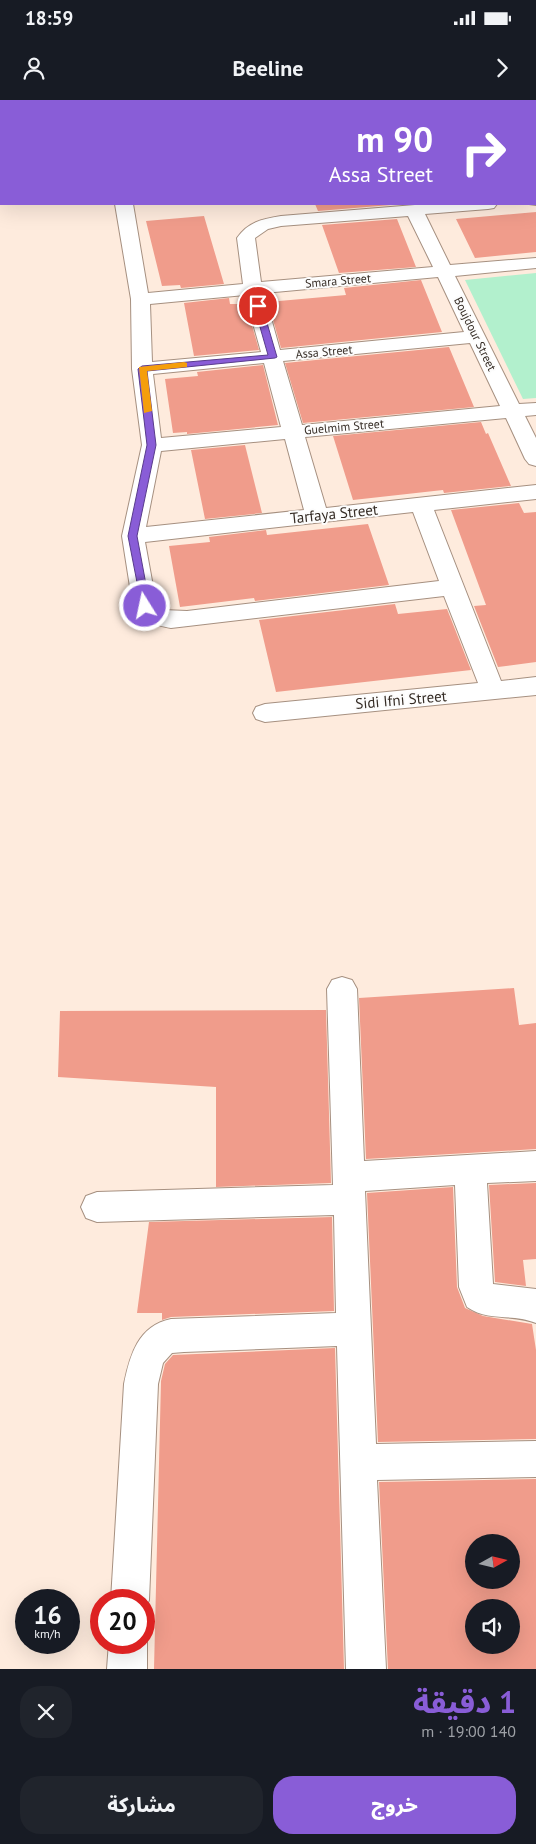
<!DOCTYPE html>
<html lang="ar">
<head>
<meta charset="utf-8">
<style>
  body { margin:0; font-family:"PT Sans","Noto Sans Arabic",sans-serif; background:#20242c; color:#f1f3f6; direction:rtl; height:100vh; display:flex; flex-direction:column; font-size:19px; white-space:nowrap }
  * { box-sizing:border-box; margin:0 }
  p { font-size:16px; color:#9ea1a6 }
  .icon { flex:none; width:28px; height:28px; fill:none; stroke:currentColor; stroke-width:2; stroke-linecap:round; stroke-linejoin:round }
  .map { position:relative; height:1569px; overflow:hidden; direction:ltr }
  .sheet { display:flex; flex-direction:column; background:#171b24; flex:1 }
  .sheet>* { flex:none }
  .guide { position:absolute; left:0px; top:0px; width:536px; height:105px; box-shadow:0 5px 20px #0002; direction:rtl; background:#895dd7; color:#fff; overflow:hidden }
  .needle { width:32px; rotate:82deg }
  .controls { position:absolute; left:465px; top:1434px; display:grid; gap:10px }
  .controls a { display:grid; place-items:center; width:55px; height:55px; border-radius:50%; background:#171b24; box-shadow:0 5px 20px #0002; font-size:25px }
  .speed { position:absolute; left:15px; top:1489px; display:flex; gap:10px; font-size:25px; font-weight:700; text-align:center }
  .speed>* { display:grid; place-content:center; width:65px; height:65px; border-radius:50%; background:#171b24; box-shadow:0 5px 20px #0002; line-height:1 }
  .speed small { font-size:12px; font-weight:400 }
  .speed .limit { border:8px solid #d22; background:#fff; color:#111 }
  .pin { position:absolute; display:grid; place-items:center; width:42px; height:42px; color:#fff; margin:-21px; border:2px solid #fff; border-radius:50%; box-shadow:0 1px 5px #0007 }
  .me { position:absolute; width:55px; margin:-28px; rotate:350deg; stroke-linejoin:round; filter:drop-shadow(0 0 4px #0008) }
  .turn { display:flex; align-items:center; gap:18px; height:105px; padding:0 20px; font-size:22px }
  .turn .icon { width:65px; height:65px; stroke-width:2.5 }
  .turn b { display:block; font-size:35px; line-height:42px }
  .round { display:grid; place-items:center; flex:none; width:52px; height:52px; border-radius:20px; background:#20242c }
  .headline { display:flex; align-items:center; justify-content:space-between; height:85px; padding:0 20px }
  h1 { font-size:30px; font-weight:800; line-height:38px; color:#895dd7 }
  .button { display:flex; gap:10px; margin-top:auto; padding:10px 20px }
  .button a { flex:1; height:58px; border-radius:20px; background:#895dd7; color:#fff; font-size:20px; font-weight:800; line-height:58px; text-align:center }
  .button a+a { background:#20242c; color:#f1f3f6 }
  .status { display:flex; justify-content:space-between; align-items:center; height:35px; padding:0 25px; background:#171b24; direction:ltr }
  .status svg { height:14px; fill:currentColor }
  header { display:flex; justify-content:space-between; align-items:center; height:65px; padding:0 20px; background:#171b24; font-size:22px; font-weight:800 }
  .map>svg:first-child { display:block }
  .green { fill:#b2f0cd }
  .building { fill:#f09c8b; fill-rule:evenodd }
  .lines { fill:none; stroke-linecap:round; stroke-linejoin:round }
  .minor-casing { stroke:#a69080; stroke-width:2 }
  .minor { fill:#fff; fill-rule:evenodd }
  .route { fill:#895dd7; stroke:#593c8c }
  .slow { fill:#f59e0b }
  .labels { text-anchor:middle; stroke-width:4; stroke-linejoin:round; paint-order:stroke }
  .far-street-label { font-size:12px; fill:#352c25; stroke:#fcfcfc }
  .street-label { font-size:15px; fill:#352c25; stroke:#fcfcfc }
</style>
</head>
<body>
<div class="status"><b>18:59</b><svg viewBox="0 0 49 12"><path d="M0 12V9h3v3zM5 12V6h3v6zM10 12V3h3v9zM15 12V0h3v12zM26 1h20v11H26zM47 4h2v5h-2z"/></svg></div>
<header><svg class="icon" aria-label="forward" viewBox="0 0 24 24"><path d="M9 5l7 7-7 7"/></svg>Beeline<svg class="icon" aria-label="person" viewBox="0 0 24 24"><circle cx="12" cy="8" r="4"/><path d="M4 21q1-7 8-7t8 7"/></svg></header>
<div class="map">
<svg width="536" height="1569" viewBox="0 0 536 1569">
  <rect width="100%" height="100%" fill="#feebdd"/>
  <path class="green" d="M536 173V298L523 299 465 180Z"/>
  <path class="building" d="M315 104H391V105L318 111Z
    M536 112V152L475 158 456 119Z
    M204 116 224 184 181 188 180 185 162 186 146 121Z
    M397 119 416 167 339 173 322 125Z
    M421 180 442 232 281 248 268 202 346 195 344 188Z
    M229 198 230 204H246L259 250 194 256 184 203Z
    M449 247 474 307 303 323 285 263Z
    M263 265 278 325 187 334V332L173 333 165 279 198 276 197 272Z
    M481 322 486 334 488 333 511 386 444 393 443 390 353 400 333 336Z
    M245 345 262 413 205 419 191 350Z
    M519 403 524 413 536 412V562L498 567 474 506 486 505 451 410Z
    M368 424 389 485 255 501 254 498 180 507 169 446 210 442 209 437 266 430 267 435Z
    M395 504 398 514 447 509 471 570 276 592 259 520Z
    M514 888 519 925 536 923V1049L366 1059 359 898Z
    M326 910 331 1083 216 1087V987L58 977 60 911Z
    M536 1083V1159L523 1160 526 1186 495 1182 489 1085Z
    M453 1087 457 1187 465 1208 483 1216 532 1224 536 1250V1339L378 1342 367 1093Z
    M332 1117 334 1211 171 1217 162 1220V1213H137L149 1122Z
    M335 1248 344 1569H154L161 1281 165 1264 173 1255Z
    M536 1379V1569H388L379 1382ZM474 1442H511V1480H474ZM474 1508H511V1545H474Z"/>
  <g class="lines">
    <defs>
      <path id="minor" d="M248 0H264V1H248Z
        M535 40H536V50H535Z
        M535 95 536 105 529 104H535Z
        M115 104H133L148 193 243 184 237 138C248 122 262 119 281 116L427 104H497L494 108 488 109 425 114 450 165 536 158V168L455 176 519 304 536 303V315L525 316 536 338V366L529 364 525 359 506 318 305 337 326 408 536 385V399L434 410 501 581 536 577V595L265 622 256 619 253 613 256 607 265 604 478 583 444 496 171 528C154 525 143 522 133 506L122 436 142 345 132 269 131 199ZM408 116 433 167 261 182 255 138 268 129 281 126ZM438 177 464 232 280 250 264 193ZM245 195 261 252 152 262 150 204ZM470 243 500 306 302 325 283 261ZM264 263 281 327 161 338 153 274ZM285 339 304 410 146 427 161 351ZM413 412 439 481 187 511 163 510 156 503 145 442Z
        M342 877 352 880 357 889 364 1061 536 1051V1081L487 1083 493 1184 536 1189V1223C513 1213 488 1222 467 1207L459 1187 455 1085 365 1091 376 1344 536 1341V1377L377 1380 386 1569H346L337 1246 184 1252 172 1253 163 1263 158 1284 149 1500 144 1513V1500H111L124 1284C130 1255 138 1226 171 1219L336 1213 334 1115 97 1122 86 1118 81 1107 86 1096 97 1092 333 1085 327 889 332 880Z
        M144 1533 147 1542V1569H107L109 1542H144Z"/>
    </defs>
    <use href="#minor" class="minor-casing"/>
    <use href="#minor" class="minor"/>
  </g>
  <path class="route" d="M258 203 262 206 277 257 275 258 147 271 156 345 137 436 150 506 149 508H142L128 436 147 345 138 269 142 266 268 255 254 206Z"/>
  <path class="slow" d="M184 262 187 263V267L147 271 152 311 144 313 139 267Z"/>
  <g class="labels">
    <g class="far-street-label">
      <text transform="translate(338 181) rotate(-5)" y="4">Smara Street</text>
      <text transform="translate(475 234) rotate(64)" y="4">Boujdour Street</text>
      <text transform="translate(324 252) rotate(-5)" y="4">Assa Street</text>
      <text transform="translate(344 327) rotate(-5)" y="4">Guelmim Street</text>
    </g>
    <g class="street-label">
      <text transform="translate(334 414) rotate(-6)" y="5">Tarfaya Street</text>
      <text transform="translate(401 600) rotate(-5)" y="5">Sidi Ifni Street</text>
    </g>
  </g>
</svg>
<div class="controls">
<a><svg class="needle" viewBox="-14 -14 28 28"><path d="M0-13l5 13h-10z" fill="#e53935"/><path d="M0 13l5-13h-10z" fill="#9ea1a6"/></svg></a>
<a><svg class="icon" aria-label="sound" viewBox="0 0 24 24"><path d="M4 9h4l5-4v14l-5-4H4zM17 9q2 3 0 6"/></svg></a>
</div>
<div class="speed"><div>16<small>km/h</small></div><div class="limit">20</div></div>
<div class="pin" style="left:258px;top:206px;background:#d93025"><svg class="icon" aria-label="arrive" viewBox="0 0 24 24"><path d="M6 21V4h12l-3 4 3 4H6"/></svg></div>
<svg class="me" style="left:145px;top:506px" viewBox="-20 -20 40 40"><circle r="17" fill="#895dd7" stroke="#fff" stroke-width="3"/><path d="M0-11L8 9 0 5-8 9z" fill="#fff"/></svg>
<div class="guide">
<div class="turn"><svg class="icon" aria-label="right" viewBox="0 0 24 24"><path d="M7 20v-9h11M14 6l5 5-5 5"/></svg><div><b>90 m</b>Assa Street</div></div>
</div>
</div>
<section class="sheet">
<div class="headline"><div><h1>1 دقيقة</h1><p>140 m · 19:00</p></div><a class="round"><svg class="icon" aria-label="close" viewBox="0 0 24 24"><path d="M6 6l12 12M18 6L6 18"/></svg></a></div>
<div class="button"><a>خروج</a><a>مشاركة</a></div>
</section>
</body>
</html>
